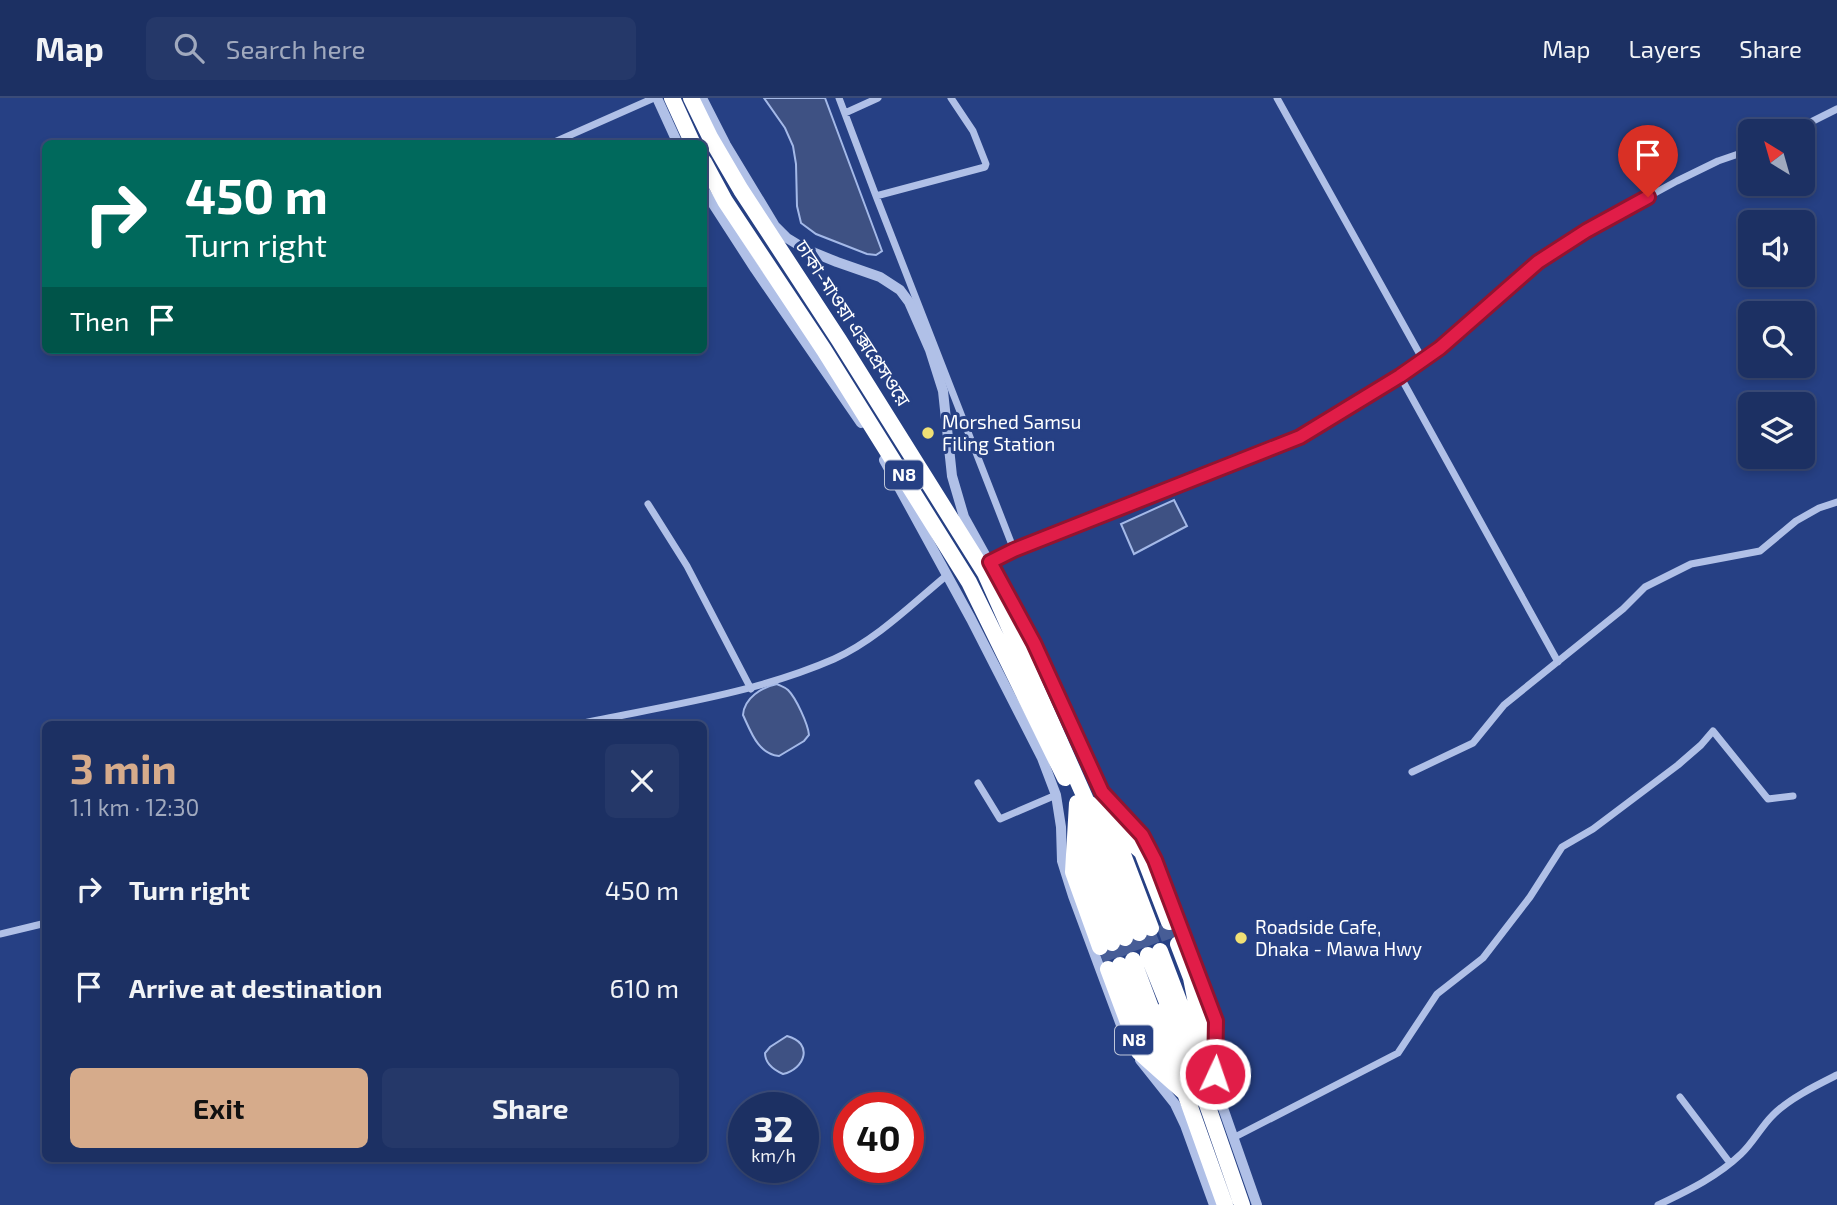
<!DOCTYPE html>
<html lang="en">
<head>
<meta charset="utf-8">
<style>
  body { margin:0; font-family:"Exo 2","Noto Sans Bengali",sans-serif; background:#253869; color:#f1f3f6; height:100vh; display:flex; flex-direction:column; font-size:26px; white-space:nowrap }
  * { box-sizing:border-box; margin:0 }
  p { font-size:23px; color:#a0a9be }
  .icon { flex:none; width:38px; height:38px; fill:none; stroke:currentColor; stroke-width:2; stroke-linecap:round; stroke-linejoin:round }
  .map { position:relative; flex:1; overflow:hidden }
  .drawer { position:absolute; left:42px; top:623px; width:665px; height:441px; display:flex; flex-direction:column; background:#1c3063; border-radius:10px; box-shadow:0 4px 10px #0003,0 0 0 2px #3a4b78 }
  .drawer>* { flex:none }
  .hud { position:absolute; left:42px; top:42px; width:665px; height:214px; border-radius:10px; box-shadow:0 4px 10px #0003,0 0 0 2px #3a4b78; background:#00695c; color:#fff; overflow:hidden }
  .needle { width:46px; rotate:323deg }
  .tools { position:absolute; left:1738px; top:21px; display:grid; gap:14px }
  .tools a { display:grid; place-items:center; width:77px; height:77px; border-radius:10px; background:#1c3063; box-shadow:0 4px 10px #0003,0 0 0 2px #3a4b78; font-size:35px }
  .speed { position:absolute; left:728px; top:994px; display:flex; gap:14px; font-size:35px; font-weight:700; text-align:center }
  .speed>* { display:grid; place-content:center; width:91px; height:91px; border-radius:50%; background:#1c3063; box-shadow:0 4px 10px #0003,0 0 0 2px #3a4b78; line-height:1 }
  .speed small { font-size:18px; font-weight:400 }
  .speed .limit { border:10px solid #d22; background:#fff; color:#111 }
  .pin { position:absolute; display:grid; place-items:center; width:60px; height:60px; color:#fff; margin:-72px -30px; border-radius:50% 50% 50% 0; rotate:-45deg; box-shadow:0 0 7px #0007 }
  .pin .icon { rotate:45deg }
  .me { position:absolute; width:77px; margin:-38px; rotate:3deg; stroke-linejoin:round; filter:drop-shadow(0 0 5px #0008) }
  .turn { display:flex; align-items:center; gap:24px; height:147px; padding:0 28px; font-size:32px }
  .turn .icon { width:91px; height:91px; stroke-width:2.5 }
  .turn b { display:block; font-size:49px; line-height:60px }
  .then { display:flex; align-items:center; height:66px; padding:0 28px; background:#0003; gap:14px; font-size:26px }
  .round { display:grid; place-items:center; flex:none; width:74px; height:74px; border-radius:10px; background:#253869 }
  .summary { display:flex; align-items:center; justify-content:space-between; height:119px; padding:0 28px }
  h1 { font-size:42px; font-weight:700; line-height:52px; color:#d6ab8b }
  .primary-button { display:flex; gap:14px; margin-top:auto; padding:14px 28px }
  .primary-button a { flex:1; height:80px; border-radius:10px; background:#d6ab8b; color:#111; font-size:28px; font-weight:700; line-height:80px; text-align:center }
  .primary-button a+a { background:#253869; color:#f1f3f6 }
  ul { padding:0; list-style:none }
  li { display:flex; align-items:center; gap:21px; height:98px; padding:0 28px }
  li div { flex:1 }
  li b { display:block; font-size:26px }
  li em { font-style:normal }
  header { display:flex; align-items:center; gap:42px; box-sizing:border-box; height:98px; padding:0 35px; background:#1c3063; border-bottom:2px solid #3a4b78 }
  header strong { font-size:33px }
  nav { display:flex; gap:38px; margin-inline-start:auto; font-size:24px }
  .search { width:490px; height:63px; background:#253869; display:flex; align-items:center; gap:18px; box-sizing:border-box; padding:0 24px; border-radius:10px; color:#a0a9be; font-size:26px }
  .map>svg:first-child { display:block }
  .water { fill:#3e5183; stroke:#a4b9e8; stroke-width:2 }
  .lines { fill:none; stroke-linecap:round; stroke-linejoin:round }
  .motorway-tunnel { stroke:#475d96; stroke-width:16; stroke-dasharray:16 8; stroke-linecap:butt }
  .minor { stroke:#b0c0e7; stroke-width:7 }
  .tertiary { stroke:#b0c0e7; stroke-width:10 }
  .motorway { stroke:#fff; stroke-width:16 }
  .route-casing { stroke:#92132f; stroke-width:18 }
  .route { stroke:#e11d48; stroke-width:12 }
  .poi-dot { fill:#f0e075; stroke:#264084; stroke-width:2.5 }
  .labels { text-anchor:middle; stroke-width:6; stroke-linejoin:round; paint-order:stroke }
  .shield { fill:#264084; stroke:#bec6da; stroke-width:2 }
  .shield-label { font-size:18px; font-weight:bold; fill:#fff }
  .street-label { font-size:19px; fill:#fff; stroke:#264084 }
  .poi-label { font-size:19px; fill:#fff; stroke:#264084; text-anchor:start }
</style>
</head>
<body>
<header>
<strong>Map</strong>
<div class="search"><svg class="icon" aria-label="search" viewBox="0 0 24 24"><circle cx="10" cy="10" r="6"/><path d="M15 15l6 6"/></svg>Search here</div>
<nav><a>Map</a><a>Layers</a><a>Share</a></nav>
</header>
<div class="map">
<svg width="1837" height="1107" viewBox="0 0 1837 1107">
  <rect width="100%" height="100%" fill="#264084"/>
  <path class="water" d="M764 0H825L882 153 876 157 867 156 816 136 801 125 797 108 796 66 793 48 785 30Z
    M1174 402 1187 428 1134 456 1121 426Z
    M777 586C781 588 785 589 788 592 796 600 808 626 809 637L804 643 779 658C758 656 751 634 743 617 744 600 762 589 777 586Z
    M787 938C814 945 805 971 783 976 774 972 765 965 765 955L770 949Z"/>
  <g class="lines">
    <path class="motorway-tunnel" d="M1164 826 1172 848
      M1146 832 1155 854
      M1132 837 1140 860
      M1118 843 1126 865
      M1105 847 1114 869"/>
    <path class="minor" d="M839 0 876 98 1014 452 990 464
      M1277 0 1423 262
      M845 15 878 0
      M1793 33 1837 11
      M550 46 654 0
      M876 98 985 69 986 66 973 33 951 0
      M1400 278 1558 564
      M648 406 687 468 751 591
      M1014 452 1300 339 1400 278 1440 250 1538 164 1585 133 1677 83 1718 63 1750 52
      M579 626C664 608 754 596 834 561 876 542 911 507 946 478
      M1412 674 1473 645 1504 607 1623 511 1645 489 1691 466 1760 453 1796 423 1819 410 1837 404
      M978 685 1000 721 1056 697
      M0 836 46 825
      M1680 999 1730 1065
      M1233 1040 1398 955 1437 896 1483 860 1530 799 1562 749 1593 731 1678 667 1701 647 1713 633 1768 701 1793 698
      M1658 1107C1687 1093 1717 1079 1741 1056 1753 1045 1761 1029 1772 1018 1788 1001 1817 987 1837 977"/>
    <path class="tertiary" d="M657 0 678 46
      M702 0 726 47 775 128 787 140 805 151 837 164 880 179 900 192 909 204 930 252 943 293 952 378 964 419 1034 545 1102 694 1142 737 1155 762 1216 923C1219 945 1214 967 1216 990L1257 1107
      M704 92 755 171 861 325
      M884 362 971 521 1042 660 1056 697 1061 729 1062 763 1073 798 1128 946
      M1140 962 1175 1006 1185 1027 1214 1107"/>
    <path class="motorway" d="M672 0 693 46
      M691 0 710 39 741 92 839 242 985 475 1086 702 1139 835
      M704 64 725 103 824 252 969 484 1065 680
      M1077 705 1073 774 1100 849
      M1090 706 1142 754 1169 824
      M1079 721 1125 840
      M1113 730 1151 830
      M1077 752 1112 845
      M1178 846 1191 880 1201 930V980
      M1160 853 1196 948
      M1148 857 1201 989 1242 1107
      M1133 862 1157 926
      M1120 867 1143 928
      M1108 871 1139 954 1185 995
      M1161 914 1185 995 1225 1107
      M1145 917 1167 978"/>
  </g>
  <g class="lines">
    <defs>
      <path id="route" d="M1215 976 1216 923 1155 762 1142 737 1102 694 1034 545 990 464 1014 452 1300 339 1400 278 1440 250 1538 164 1586 133 1648 99"/>
    </defs>
    <use href="#route" class="route-casing"/>
    <use href="#route" class="route"/>
  </g>
  <g class="poi-dot">
    <circle cx="928" cy="335" r="7"/>
    <circle cx="1241" cy="840" r="7"/>
  </g>
  <g class="labels">
    <g class="shield">
      <rect x="885" y="362.5" width="38" height="29" rx="5"/>
      <rect x="1115" y="927.5" width="38" height="29" rx="5"/>
    </g>
    <g class="shield-label">
      <text x="904" y="383">N8</text>
      <text x="1134" y="948">N8</text>
    </g>
    <g class="street-label">
      <text transform="translate(853 225) rotate(57)" y="7">ঢাকা-মাওয়া এক্সপ্রেসওয়ে</text>
    </g>
    <g class="poi-label">
      <text x="942" y="331">Morshed Samsu<tspan x="942" dy="22">Filing Station</tspan></text>
      <text x="1255" y="836">Roadside Cafe,<tspan x="1255" dy="22">Dhaka - Mawa Hwy</tspan></text>
    </g>
  </g>
</svg>
<div class="tools">
<a><svg class="needle" viewBox="-14 -14 28 28"><path d="M0-13l5 13h-10z" fill="#e53935"/><path d="M0 13l5-13h-10z" fill="#a0a9be"/></svg></a>
<a><svg class="icon" aria-label="sound" viewBox="0 0 24 24"><path d="M4 9h4l5-4v14l-5-4H4zM17 9q2 3 0 6"/></svg></a>
<a><svg class="icon" aria-label="search" viewBox="0 0 24 24"><circle cx="10" cy="10" r="6"/><path d="M15 15l6 6"/></svg></a>
<a><svg class="icon" aria-label="layers" viewBox="0 0 24 24"><path d="M12 4l9 5-9 5-9-5zM3 14l9 5 9-5"/></svg></a>
</div>
<div class="speed"><div>32<small>km/h</small></div><div class="limit">40</div></div>
<div class="pin" style="left:1648px;top:99px;background:#d93025"><svg class="icon" aria-label="arrive" viewBox="0 0 24 24"><path d="M6 21V4h12l-3 4 3 4H6"/></svg></div>
<svg class="me" style="left:1215px;top:976px" viewBox="-20 -20 40 40"><circle r="17" fill="#e11d48" stroke="#fff" stroke-width="3"/><path d="M0-11L8 9 0 5-8 9z" fill="#fff"/></svg>
<div class="hud">
<div class="turn"><svg class="icon" aria-label="right" viewBox="0 0 24 24"><path d="M7 20v-9h11M14 6l5 5-5 5"/></svg><div><b>450 m</b>Turn right</div></div>
<div class="then">Then<svg class="icon" aria-label="arrive" viewBox="0 0 24 24"><path d="M6 21V4h12l-3 4 3 4H6"/></svg></div>
</div>
<section class="drawer">
<div class="summary"><div><h1>3 min</h1><p>1.1 km · 12:30</p></div><a class="round"><svg class="icon" aria-label="close" viewBox="0 0 24 24"><path d="M6 6l12 12M18 6L6 18"/></svg></a></div>
<ul>
<li><svg class="icon" aria-label="right" viewBox="0 0 24 24"><path d="M7 20v-9h11M14 6l5 5-5 5"/></svg><div><b>Turn right</b></div><em>450 m</em></li>
<li><svg class="icon" aria-label="arrive" viewBox="0 0 24 24"><path d="M6 21V4h12l-3 4 3 4H6"/></svg><div><b>Arrive at destination</b></div><em>610 m</em></li>
</ul>
<div class="primary-button"><a>Exit</a><a>Share</a></div>
</section>
</div>
</body>
</html>
